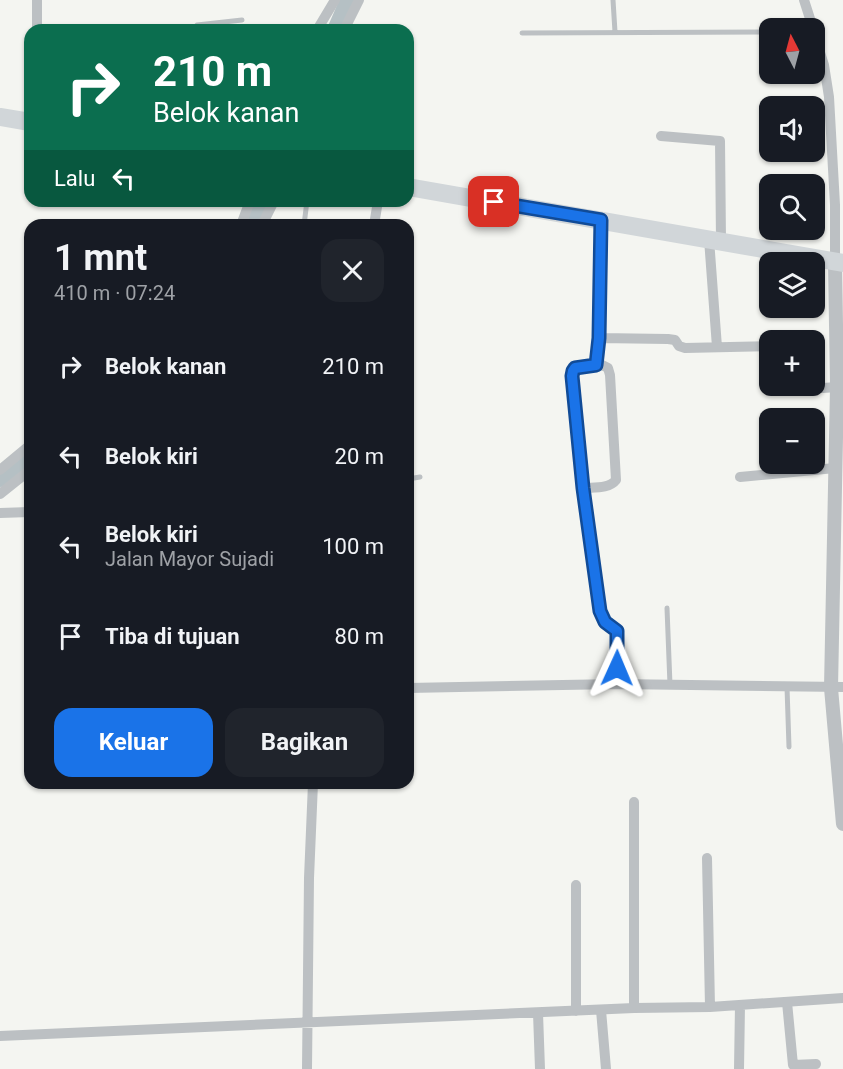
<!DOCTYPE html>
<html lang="id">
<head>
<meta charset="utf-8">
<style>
  body { margin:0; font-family:Roboto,sans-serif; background:#20242c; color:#f1f3f6; height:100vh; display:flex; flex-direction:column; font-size:22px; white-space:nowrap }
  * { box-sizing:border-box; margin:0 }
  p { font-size:20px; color:#9ea1a6 }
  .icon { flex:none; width:33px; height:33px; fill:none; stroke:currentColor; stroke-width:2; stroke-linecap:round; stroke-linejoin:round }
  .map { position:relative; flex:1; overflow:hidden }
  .drawer { position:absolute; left:24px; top:219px; width:390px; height:570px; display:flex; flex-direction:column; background:#171b24; border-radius:18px; box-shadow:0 2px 4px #0004 }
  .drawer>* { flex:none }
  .guide { position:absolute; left:24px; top:24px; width:390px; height:183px; border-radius:18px; box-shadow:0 2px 4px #0004; background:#0b6e4f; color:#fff; overflow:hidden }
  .needle { width:39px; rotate:354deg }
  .tools { position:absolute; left:759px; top:18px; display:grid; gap:12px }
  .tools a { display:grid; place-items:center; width:66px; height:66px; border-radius:12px; background:#171b24; box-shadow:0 2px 4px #0004; font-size:30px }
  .pin { position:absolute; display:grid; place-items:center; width:51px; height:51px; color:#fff; margin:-26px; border-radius:12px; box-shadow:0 3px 9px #0006 }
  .me { position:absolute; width:66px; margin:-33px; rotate:1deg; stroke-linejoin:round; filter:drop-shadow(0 0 4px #0008) }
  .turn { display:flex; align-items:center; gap:21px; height:126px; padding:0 30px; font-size:27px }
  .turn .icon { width:78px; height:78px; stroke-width:2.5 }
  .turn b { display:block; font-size:42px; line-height:51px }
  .then { display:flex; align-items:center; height:57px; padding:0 30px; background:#0003; gap:12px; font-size:22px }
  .round { display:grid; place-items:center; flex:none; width:63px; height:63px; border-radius:18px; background:#20242c }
  .headline { display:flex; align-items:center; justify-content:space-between; height:102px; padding:0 30px }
  h1 { font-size:36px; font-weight:700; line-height:45px }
  .action { display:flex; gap:12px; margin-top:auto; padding:12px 30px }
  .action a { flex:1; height:69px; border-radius:18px; background:#1a73e8; color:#fff; font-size:24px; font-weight:700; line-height:69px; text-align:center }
  .action a+a { background:#20242c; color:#f1f3f6 }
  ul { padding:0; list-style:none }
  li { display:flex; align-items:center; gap:18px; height:90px; padding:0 30px }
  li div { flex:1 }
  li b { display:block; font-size:22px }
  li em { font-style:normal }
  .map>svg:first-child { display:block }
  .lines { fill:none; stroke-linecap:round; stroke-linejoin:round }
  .river { stroke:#b5c0c4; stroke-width:16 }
  .service { stroke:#bcc0c3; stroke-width:5 }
  .minor { stroke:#bcc0c3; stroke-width:10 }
  .tertiary { stroke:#bcc0c3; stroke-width:14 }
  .trunk { stroke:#d1d6d9; stroke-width:18 }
  .route-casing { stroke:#114b97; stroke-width:15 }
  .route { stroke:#1a73e8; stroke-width:10 }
</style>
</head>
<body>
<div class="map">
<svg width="843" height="1069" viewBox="0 0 843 1069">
  <rect width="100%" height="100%" fill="#f4f5f1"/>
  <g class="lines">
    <path class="river" d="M335 30 348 0
      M252 225 262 201
      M0 479 30 454"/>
    <path class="service" d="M613 0 615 32
      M193 30 197 25 242 20
      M522 33 770 32
      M304 225 307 201
      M408 479 420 477
      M667 608 670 685
      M787 687 789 747"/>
    <path class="minor" d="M804 0 813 28
      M37 30V0
      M317 30 335 0
      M344 30 359 0
      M814 34 824 65 829 97 835 205V262
      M661 136 720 141 721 241
      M241 225 250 201
      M262 225 274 201
      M374 225 378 201
      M709 239 717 347
      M599 338 601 220
      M596 365 599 338 668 339 675 340 679 346 685 348 770 346
      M814 386 823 388 837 387
      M0 470 30 445
      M740 477 835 468
      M583 488C594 487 609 489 616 480L610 375 608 368 602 365 575 368 572 376 583 488 600 611 605 622 617 631 618 636 617 684
      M0 494 30 470
      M0 513 30 512
      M408 688 617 684 843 687
      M634 802V1008
      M707 858 710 1007
      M576 885V1011
      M787 1002 793 1065 816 1064
      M601 1010 606 1069
      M538 1013 540 1069
      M0 1036 634 1008 710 1007 843 998
      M307 1069 309 878 313 783
      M739 1069 740 1005"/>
    <path class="tertiary" d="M835 262 837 387 831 688 843 824"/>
    <path class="trunk" d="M0 117 30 122
      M408 187 843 263"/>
  </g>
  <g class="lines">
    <defs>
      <path id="route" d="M494 202 601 220 599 338 596 365 575 368 573 371 572 376 583 488 600 611 605 622 617 631V668"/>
    </defs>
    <use href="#route" class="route-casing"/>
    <use href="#route" class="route"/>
  </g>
</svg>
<div class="tools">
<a><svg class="needle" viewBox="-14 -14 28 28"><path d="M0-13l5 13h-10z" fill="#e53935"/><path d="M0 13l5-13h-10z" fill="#9ea1a6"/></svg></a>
<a><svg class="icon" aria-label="sound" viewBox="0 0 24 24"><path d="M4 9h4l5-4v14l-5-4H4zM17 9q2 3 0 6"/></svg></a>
<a><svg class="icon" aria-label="search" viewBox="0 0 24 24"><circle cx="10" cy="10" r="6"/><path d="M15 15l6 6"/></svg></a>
<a><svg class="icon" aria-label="layers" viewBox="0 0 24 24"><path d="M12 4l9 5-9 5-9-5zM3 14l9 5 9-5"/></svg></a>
<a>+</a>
<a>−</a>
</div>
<div class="pin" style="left:494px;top:202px;background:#d93025"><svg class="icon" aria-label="arrive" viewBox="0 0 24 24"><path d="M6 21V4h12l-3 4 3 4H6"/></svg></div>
<svg class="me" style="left:617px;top:668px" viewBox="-20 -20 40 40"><path d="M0-17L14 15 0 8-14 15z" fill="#1a73e8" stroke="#fff" stroke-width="4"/></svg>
<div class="guide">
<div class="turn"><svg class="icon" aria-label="right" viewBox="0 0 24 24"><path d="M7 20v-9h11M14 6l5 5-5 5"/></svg><div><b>210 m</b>Belok kanan</div></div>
<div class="then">Lalu<svg class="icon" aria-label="left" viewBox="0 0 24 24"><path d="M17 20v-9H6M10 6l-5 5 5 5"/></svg></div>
</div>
<section class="drawer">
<div class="headline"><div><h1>1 mnt</h1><p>410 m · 07:24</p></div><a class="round"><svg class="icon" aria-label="close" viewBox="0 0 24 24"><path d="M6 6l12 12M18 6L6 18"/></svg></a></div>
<ul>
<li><svg class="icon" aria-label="right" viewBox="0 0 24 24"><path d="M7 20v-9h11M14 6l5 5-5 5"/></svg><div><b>Belok kanan</b></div><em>210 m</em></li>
<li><svg class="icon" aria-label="left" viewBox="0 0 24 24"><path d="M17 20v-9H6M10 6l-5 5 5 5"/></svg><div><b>Belok kiri</b></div><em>20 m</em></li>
<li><svg class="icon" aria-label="left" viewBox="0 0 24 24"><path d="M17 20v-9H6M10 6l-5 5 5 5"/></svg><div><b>Belok kiri</b><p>Jalan Mayor Sujadi</p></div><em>100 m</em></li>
<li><svg class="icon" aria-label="arrive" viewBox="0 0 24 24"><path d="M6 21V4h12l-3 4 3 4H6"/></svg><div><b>Tiba di tujuan</b></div><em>80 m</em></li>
</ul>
<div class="action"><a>Keluar</a><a>Bagikan</a></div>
</section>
</div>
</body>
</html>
